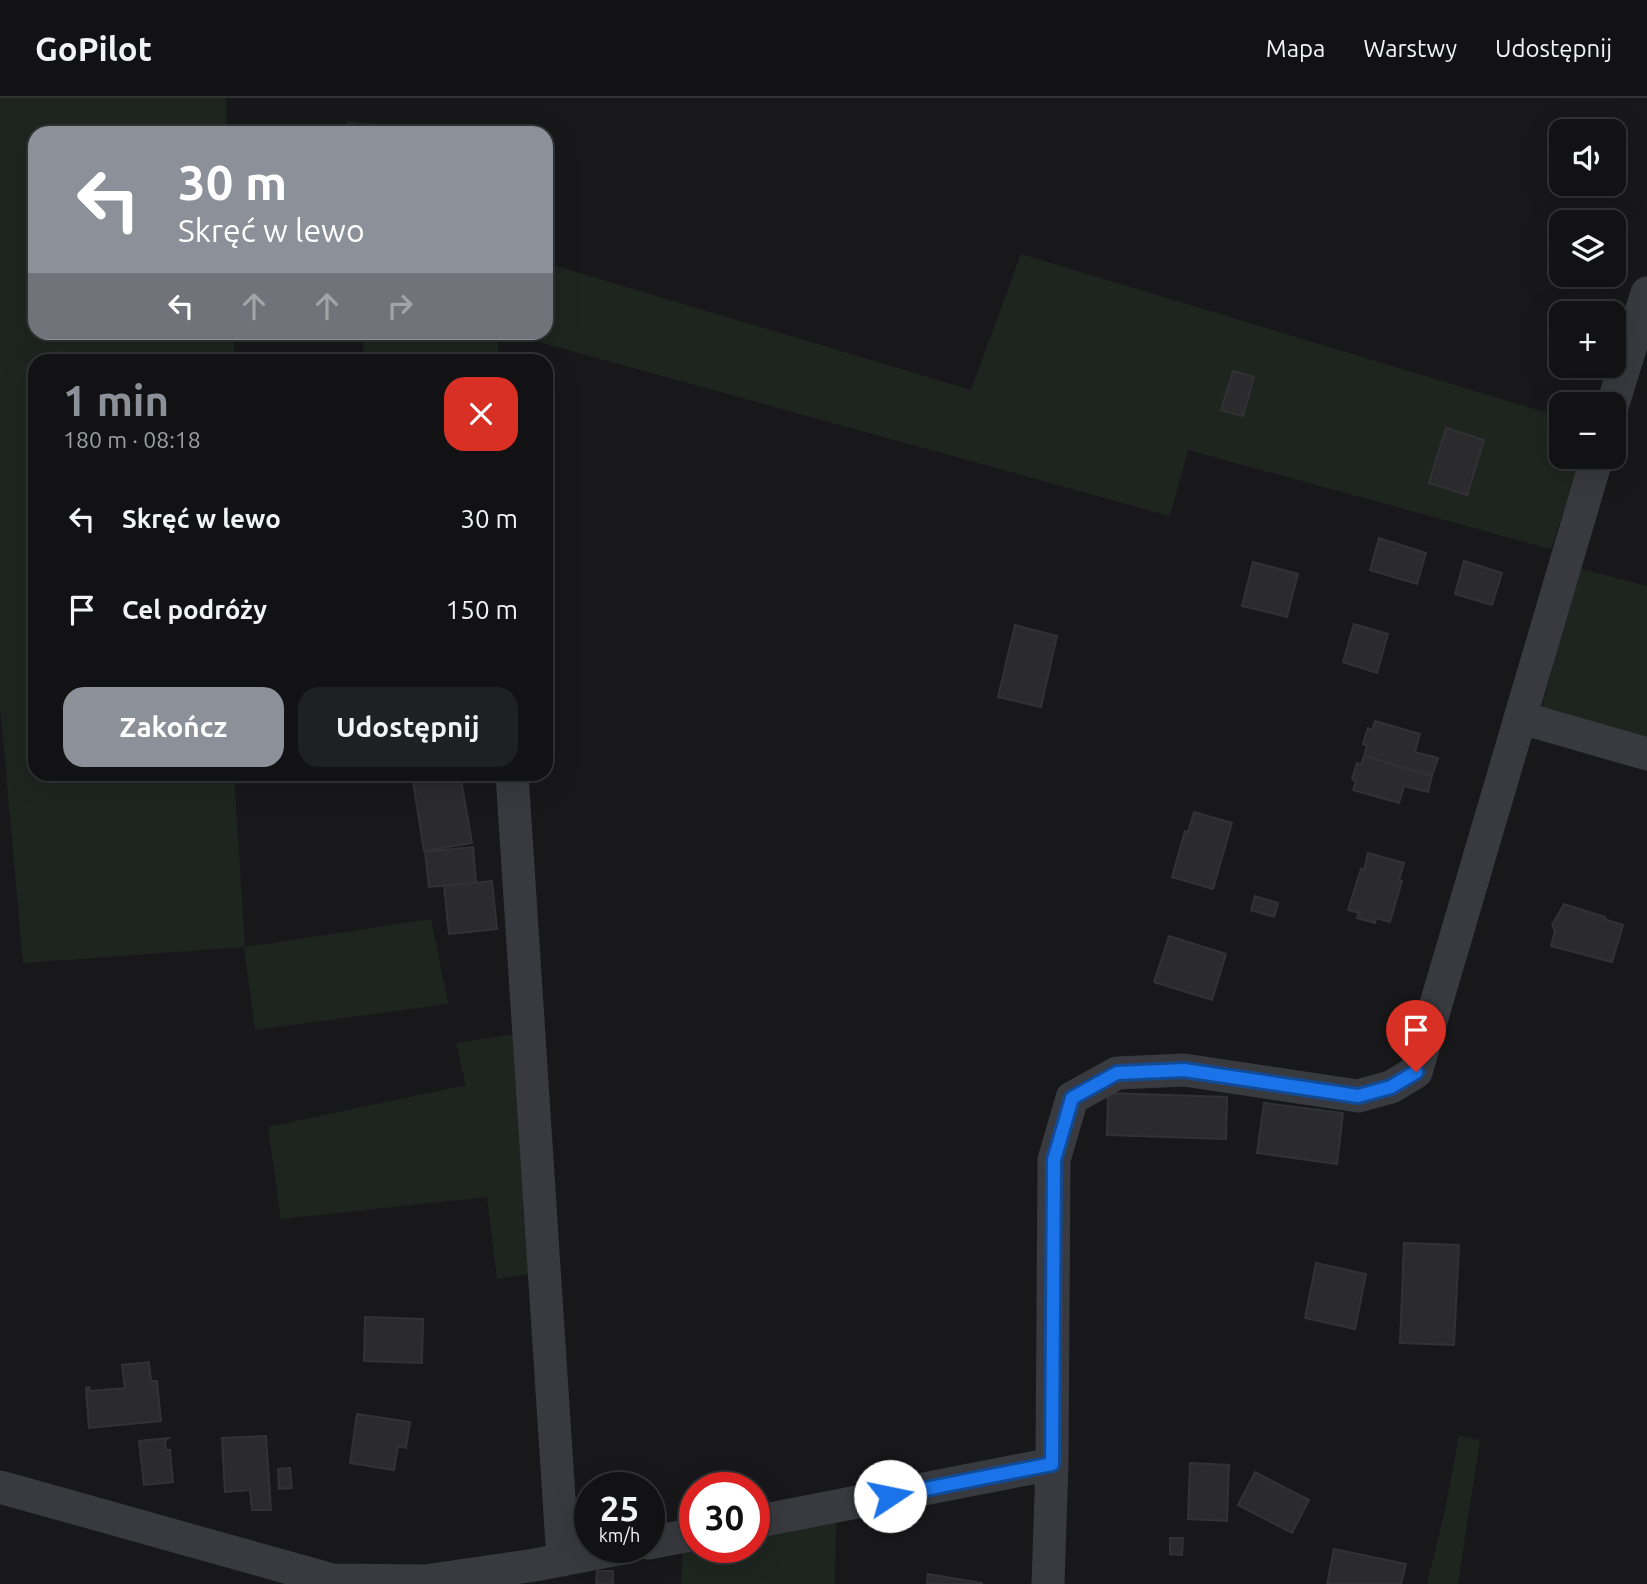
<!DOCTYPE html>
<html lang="pl">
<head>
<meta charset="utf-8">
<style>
  body { margin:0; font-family:Ubuntu,sans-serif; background:#1f2022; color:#f1f3f6; height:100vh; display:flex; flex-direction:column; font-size:26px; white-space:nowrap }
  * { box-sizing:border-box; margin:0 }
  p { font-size:23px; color:#9c9ea0 }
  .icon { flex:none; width:38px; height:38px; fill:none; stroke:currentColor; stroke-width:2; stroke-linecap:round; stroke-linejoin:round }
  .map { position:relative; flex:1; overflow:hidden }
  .panel { position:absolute; left:28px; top:256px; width:525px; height:427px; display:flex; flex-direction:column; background:#121214; border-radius:21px; box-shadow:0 7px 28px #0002,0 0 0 2px #313234 }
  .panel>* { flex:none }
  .top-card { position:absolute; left:28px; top:28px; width:525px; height:214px; border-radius:21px; box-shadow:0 7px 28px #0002,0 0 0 2px #313234; background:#8c9099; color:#fff; overflow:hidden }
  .controls { position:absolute; left:1549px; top:21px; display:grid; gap:14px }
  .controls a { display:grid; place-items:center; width:77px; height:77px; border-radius:14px; background:#121214; box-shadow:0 7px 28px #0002,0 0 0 2px #313234; font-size:35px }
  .speed { position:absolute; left:574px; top:1374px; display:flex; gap:14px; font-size:35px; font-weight:700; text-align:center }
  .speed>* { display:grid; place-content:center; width:91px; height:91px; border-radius:50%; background:#121214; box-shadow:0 7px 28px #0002,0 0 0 2px #313234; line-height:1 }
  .speed small { font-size:18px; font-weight:400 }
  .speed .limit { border:10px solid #d22; background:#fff; color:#111 }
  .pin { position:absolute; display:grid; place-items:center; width:60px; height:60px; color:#fff; margin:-72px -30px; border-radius:50% 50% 50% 0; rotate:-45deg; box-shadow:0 0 7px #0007 }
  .pin .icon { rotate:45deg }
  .me { position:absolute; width:77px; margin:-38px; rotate:79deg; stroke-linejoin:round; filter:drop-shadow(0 0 5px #0008) }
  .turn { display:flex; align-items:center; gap:24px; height:147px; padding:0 35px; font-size:32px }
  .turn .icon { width:91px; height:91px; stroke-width:2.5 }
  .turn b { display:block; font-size:49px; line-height:60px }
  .lanes { display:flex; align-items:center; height:66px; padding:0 35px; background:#0003; justify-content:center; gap:35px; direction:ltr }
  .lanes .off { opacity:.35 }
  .round { display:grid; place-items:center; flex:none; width:74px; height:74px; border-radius:21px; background:#1f2022 }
  .head { display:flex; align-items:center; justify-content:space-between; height:119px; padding:0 35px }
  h1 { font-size:42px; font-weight:700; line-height:52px; color:#8c9099 }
  .button { display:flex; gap:14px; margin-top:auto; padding:14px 35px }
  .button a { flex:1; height:80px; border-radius:21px; background:#8c9099; color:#fff; font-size:28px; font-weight:700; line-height:80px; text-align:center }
  .button a+a { background:#1f2022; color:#f1f3f6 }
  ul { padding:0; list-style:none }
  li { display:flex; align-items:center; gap:21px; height:91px; padding:0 35px }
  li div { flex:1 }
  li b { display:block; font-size:26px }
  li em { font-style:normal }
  header { display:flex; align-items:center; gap:42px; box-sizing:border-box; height:98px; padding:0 35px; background:#121214; border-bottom:2px solid #313234 }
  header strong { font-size:33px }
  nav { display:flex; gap:38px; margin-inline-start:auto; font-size:24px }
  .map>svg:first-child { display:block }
  .green { fill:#1e251f }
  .building { fill:#2b2b2e; stroke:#323236; stroke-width:2 }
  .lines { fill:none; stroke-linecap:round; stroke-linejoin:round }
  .street { stroke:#393a3f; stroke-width:33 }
  .route-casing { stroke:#114b97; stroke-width:18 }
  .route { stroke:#1a73e8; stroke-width:12 }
</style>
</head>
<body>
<header>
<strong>GoPilot</strong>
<nav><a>Mapa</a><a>Warstwy</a><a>Udostępnij</a></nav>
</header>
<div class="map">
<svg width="1647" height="1486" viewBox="0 0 1647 1486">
  <rect width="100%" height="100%" fill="#18181a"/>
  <path class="green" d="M0 0H226L227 35H35V234L234 235V262H35V676H234L245 849 431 821 448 906 255 932 244 849 23 865 0 606Z
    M347 23 456 34V35H348Z
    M1021 156 1561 319V359H1581L1551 451 1188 352 1170 418 506 235 546 234V165L971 292Z
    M362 235H498V262H364Z
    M1578 470 1647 488V643L1541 614Z
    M523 935 535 1176 497 1181 487 1099 281 1121 268 1029 466 987 456 945Z
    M1459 1338 1480 1342 1458 1486H1427L1445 1412Z
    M836 1418 835 1486H681L683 1449H754V1435Z"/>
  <path class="building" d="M1233 273 1254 279 1243 318 1221 312Z
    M1446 330 1484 342 1467 397 1429 385Z
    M1379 440 1426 455 1417 486 1370 472Z
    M1464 463 1502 475 1492 507 1455 496Z
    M1253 464 1298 476 1287 519 1242 508Z
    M1354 526 1388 536 1377 575 1343 564Z
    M1015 527 1057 538 1041 609 998 599Z
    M1375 623 1420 636 1415 654 1438 660 1432 678 1364 658 1367 648 1363 646 1368 630 1372 632Z
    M1364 658 1432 678 1428 694 1404 688 1399 705 1353 692 1356 683 1352 681 1357 665 1361 667Z
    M421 676H460L472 745 424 753 412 677Z
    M1194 714 1232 725 1213 791 1172 779 1185 733 1188 734Z
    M473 749 476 785 429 789 425 754Z
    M1368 755 1404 765 1399 782 1402 783 1390 824 1376 820 1375 825 1357 820 1359 815 1348 812 1361 771 1364 772Z
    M492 783 497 831 449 836 444 788Z
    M1255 798 1278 805 1274 819 1251 812Z
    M1564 806 1605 819 1604 821 1623 827 1612 864 1551 848 1555 833 1552 827Z
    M1169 838 1226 856 1212 902 1154 884Z
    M1108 995 1227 999 1226 1041 1107 1037Z
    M1264 1005 1343 1015 1337 1066 1257 1055Z
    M1404 1145 1459 1147 1454 1247 1400 1245Z
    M1316 1165 1366 1176 1355 1231 1305 1220Z
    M365 1219 423 1221 422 1265 364 1263Z
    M149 1264 151 1283H157L161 1323 89 1330 86 1290 89 1289 90 1293 125 1290 122 1267Z
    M357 1316 410 1324 406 1350 398 1348 394 1372 350 1365Z
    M266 1338 271 1412H252L250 1392 225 1394 222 1340Z
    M169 1340 165 1343 166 1352H170L173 1384 144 1387 139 1343Z
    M1190 1365 1229 1367 1227 1423 1188 1421Z
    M290 1370 292 1390 279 1391 278 1371Z
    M1255 1374 1309 1402 1292 1435 1238 1407Z
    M1170 1440H1183L1182 1457 1170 1456Z
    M1334 1451 1406 1466 1401 1486H1327Z
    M597 1473H613V1486H596Z
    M928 1476 982 1485V1486H927Z"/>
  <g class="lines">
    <path class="street" d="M1613 306 1647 195
      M1522 620 1647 656
      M512 676 563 1462
      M0 1389 332 1482 425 1483 535 1467 628 1449
      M754 1424 1052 1366
      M649 1445 695 1436
      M1048 1486 1052 1366 1054 1062 1072 1000 1117 975 1184 972 1358 998 1391 989 1416 974 1597 359"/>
  </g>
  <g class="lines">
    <defs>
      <path id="route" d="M890 1398 1052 1366 1054 1062 1072 1000 1117 975 1184 972 1358 998 1391 989 1416 974"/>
    </defs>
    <use href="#route" class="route-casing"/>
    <use href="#route" class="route"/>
  </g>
</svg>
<div class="controls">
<a><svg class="icon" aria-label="sound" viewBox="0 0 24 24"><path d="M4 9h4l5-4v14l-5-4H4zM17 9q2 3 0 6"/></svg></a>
<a><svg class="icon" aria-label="layers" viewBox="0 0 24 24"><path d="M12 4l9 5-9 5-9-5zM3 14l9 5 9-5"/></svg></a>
<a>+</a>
<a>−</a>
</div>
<div class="speed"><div>25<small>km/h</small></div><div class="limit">30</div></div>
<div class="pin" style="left:1416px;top:974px;background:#d93025"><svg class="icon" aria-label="arrive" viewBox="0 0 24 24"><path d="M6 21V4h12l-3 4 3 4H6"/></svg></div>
<svg class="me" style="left:890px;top:1398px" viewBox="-20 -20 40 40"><circle r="19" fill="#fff"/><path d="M0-13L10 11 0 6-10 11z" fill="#1a73e8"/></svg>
<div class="top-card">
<div class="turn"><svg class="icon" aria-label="left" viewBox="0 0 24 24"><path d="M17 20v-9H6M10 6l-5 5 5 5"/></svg><div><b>30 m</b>Skręć w lewo</div></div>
<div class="lanes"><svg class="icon" aria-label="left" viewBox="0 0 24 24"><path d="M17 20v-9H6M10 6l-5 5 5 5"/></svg><svg class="icon off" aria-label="ahead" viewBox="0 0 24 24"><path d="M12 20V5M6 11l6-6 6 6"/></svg><svg class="icon off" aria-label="ahead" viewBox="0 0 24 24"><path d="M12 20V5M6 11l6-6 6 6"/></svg><svg class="icon off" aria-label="right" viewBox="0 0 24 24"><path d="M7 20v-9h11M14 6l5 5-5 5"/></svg></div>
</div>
<section class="panel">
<div class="head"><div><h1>1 min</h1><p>180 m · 08:18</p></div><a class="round" style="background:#d93025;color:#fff"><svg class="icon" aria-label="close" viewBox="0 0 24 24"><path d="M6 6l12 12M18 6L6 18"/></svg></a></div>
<ul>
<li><svg class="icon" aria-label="left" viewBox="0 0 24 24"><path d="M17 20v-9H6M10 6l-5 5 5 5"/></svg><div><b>Skręć w lewo</b></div><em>30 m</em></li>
<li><svg class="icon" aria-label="arrive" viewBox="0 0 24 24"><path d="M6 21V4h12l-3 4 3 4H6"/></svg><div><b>Cel podróży</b></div><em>150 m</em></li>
</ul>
<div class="button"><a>Zakończ</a><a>Udostępnij</a></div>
</section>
</div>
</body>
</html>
